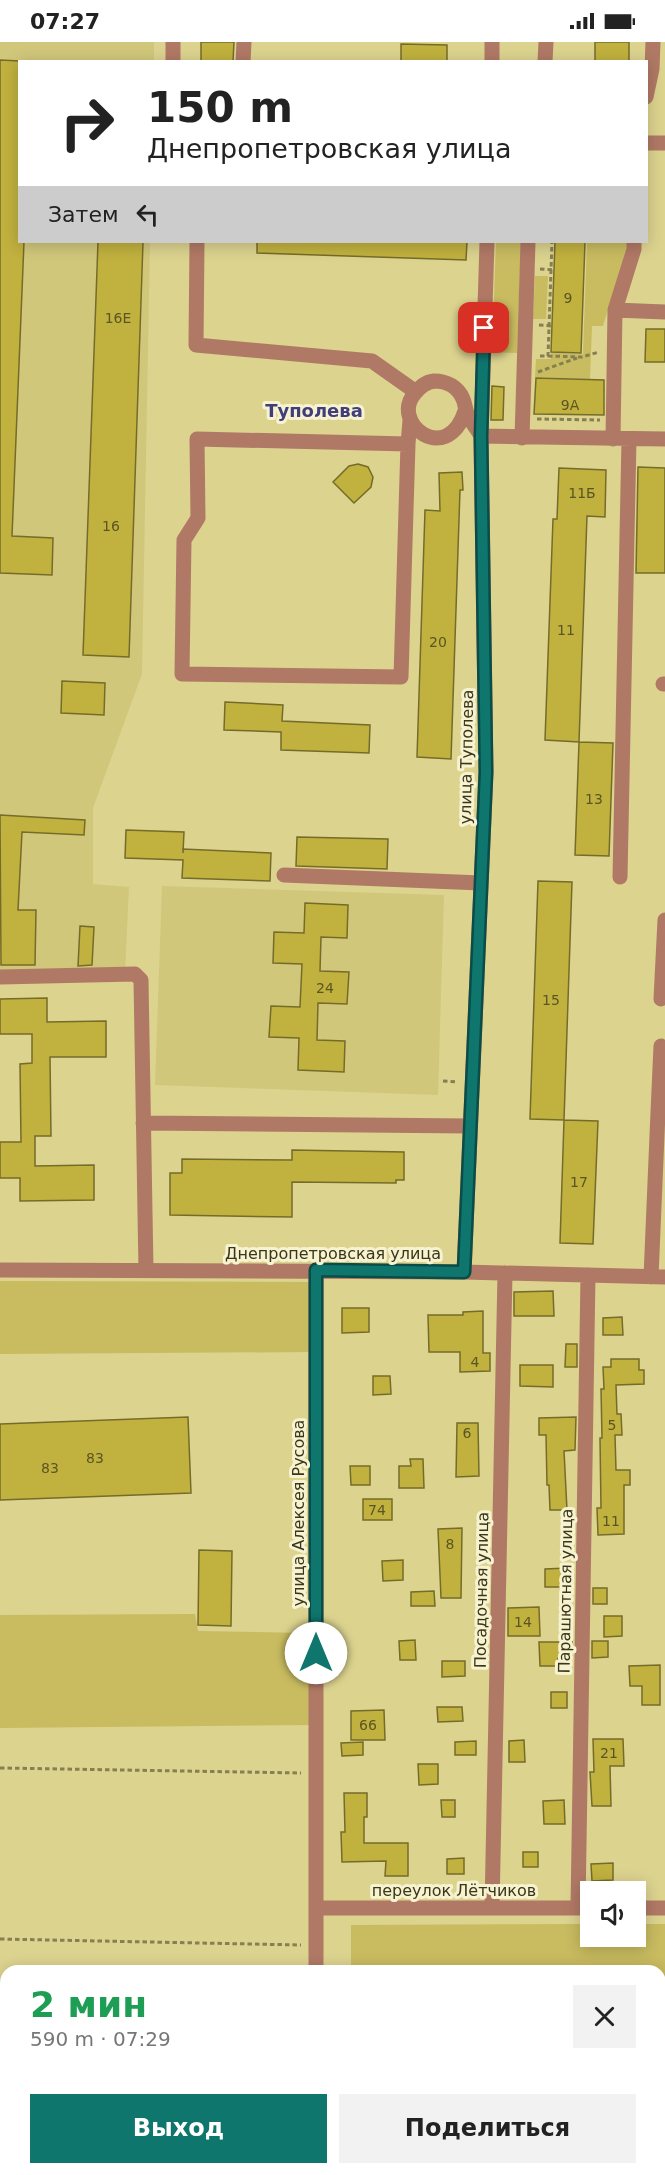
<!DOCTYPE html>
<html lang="ru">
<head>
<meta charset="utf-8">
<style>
  body { margin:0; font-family:"DejaVu Sans",sans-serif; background:#f2f2f2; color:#222; height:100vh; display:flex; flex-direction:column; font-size:22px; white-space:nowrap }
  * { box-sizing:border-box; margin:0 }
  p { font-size:20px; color:#767676 }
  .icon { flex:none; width:33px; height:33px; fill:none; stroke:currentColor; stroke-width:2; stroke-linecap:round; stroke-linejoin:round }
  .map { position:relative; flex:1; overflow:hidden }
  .sheet { position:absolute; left:0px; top:1923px; width:666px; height:210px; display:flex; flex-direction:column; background:#fff; border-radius:18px 18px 0 0; box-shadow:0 3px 15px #0003 }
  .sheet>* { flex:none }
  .top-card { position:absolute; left:18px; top:18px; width:630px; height:183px; border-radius:0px; box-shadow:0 3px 15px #0003; background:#fff; color:#222; overflow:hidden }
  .fabs { position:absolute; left:580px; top:1839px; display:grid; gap:12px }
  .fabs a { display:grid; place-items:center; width:66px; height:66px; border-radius:0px; background:#fff; box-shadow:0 3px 15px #0003; font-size:30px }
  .pin { position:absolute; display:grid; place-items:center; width:51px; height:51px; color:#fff; margin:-26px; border-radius:12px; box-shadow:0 3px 9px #0006 }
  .me { position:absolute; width:66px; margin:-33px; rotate:0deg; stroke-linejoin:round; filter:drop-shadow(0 0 4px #0008) }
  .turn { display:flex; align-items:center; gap:21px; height:126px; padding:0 30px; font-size:27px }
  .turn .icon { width:78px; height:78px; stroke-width:2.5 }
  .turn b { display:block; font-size:42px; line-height:51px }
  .then { display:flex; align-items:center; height:57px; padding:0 30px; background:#0003; gap:12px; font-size:22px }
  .round { display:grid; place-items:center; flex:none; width:63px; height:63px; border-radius:0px; background:#f2f2f2 }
  .head { display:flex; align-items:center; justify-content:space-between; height:102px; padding:0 30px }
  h1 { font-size:36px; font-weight:800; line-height:45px; color:#1e9e55 }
  .primary-button { display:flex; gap:12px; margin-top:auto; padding:12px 30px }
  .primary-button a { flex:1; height:69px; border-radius:0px; background:#0f766e; color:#fff; font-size:24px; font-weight:800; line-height:69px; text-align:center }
  .primary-button a+a { background:#f2f2f2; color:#222 }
  .status { display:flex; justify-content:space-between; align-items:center; height:42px; padding:0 30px; background:#fff; direction:ltr }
  .status svg { height:16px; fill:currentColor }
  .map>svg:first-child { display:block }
  .built { fill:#d1c77b }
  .green { fill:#c8bb60 }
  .building { fill:#c1b13f; stroke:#756c2a; stroke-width:1.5 }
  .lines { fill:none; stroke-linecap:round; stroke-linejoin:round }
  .path { stroke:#857f51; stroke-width:3; stroke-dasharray:4.5 3; stroke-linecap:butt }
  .minor { stroke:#b07965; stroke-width:15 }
  .route-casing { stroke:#0a4d48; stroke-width:15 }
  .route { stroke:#0f766e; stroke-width:10 }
  .labels { text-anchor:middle; stroke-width:6; stroke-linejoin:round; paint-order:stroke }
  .number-label { font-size:14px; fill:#5b5523 }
  .street-label { font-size:16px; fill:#39361a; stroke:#f7f3d1 }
  .neighbourhood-label { font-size:18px; font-weight:bold; fill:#403f7c; stroke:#f7f3d1 }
</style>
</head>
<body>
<div class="status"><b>07:27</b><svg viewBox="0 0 49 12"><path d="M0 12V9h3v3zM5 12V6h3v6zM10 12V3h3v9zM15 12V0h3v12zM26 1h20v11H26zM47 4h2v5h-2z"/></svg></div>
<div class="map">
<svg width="665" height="2133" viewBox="0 0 665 2133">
  <rect width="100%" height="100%" fill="#dcd38f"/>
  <path class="built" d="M0 0H154V19L20 20V200H150L142 632 93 766V842L129 845 125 933 0 937Z
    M162 844 444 853 438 1053 155 1043Z"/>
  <path class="green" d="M496 200H521L517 311 492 310Z
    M587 200H628L603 284H592L590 337 535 335 536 317H551V311L583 312Z
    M535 234H548L546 277H533Z
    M0 1239 313 1240V1310L0 1312Z
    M195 1572 198 1589 308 1591 313 1683 0 1686V1573Z
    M591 1882V1894H636V1882H665V2133H351V2127H660V1929H351V1883Z"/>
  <path class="building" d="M201 0H234L233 20H201Z
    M595 0H629V20H595Z
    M401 2 447 3V20H401Z
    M0 18 20 19V200H24L12 494 53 496 52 533 0 531Z
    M98 200H143L129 615 83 613Z
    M257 200H467L466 218 257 211Z
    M555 200H585L581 311 551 310Z
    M646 287H665V320H645Z
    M536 336 604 338V373L534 372Z
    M492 344 504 345 503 378H491Z
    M358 422 368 425 373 435 371 445 354 461 333 440 349 424Z
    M638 425 665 426V531H636Z
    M559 426 606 428 605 475 587 474 579 700 545 698 553 477H557Z
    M462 430 463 448H460L451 717 417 715 425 468 440 469 439 431Z
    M62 639 105 641 104 673 61 671Z
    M225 660 283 663 282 679 370 683 369 711 281 708V690L224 688Z
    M579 700 613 701 609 814 575 813Z
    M0 773 85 778 84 793 22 790 18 868H36L35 923H1Z
    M126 788 184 790 183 811V807L271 811 270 839 182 836 183 818 125 816Z
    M297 795 388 797 387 827 296 824Z
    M538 839 572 840 564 1078 530 1077Z
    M305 861 348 863 347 896 321 895 320 929 349 930 347 962 318 961 317 998 345 999 344 1030 298 1028 299 996 269 995 271 964 300 965 302 922 273 921 274 890 304 891Z
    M80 884 94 885 92 923 78 924Z
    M47 956V980L106 979V1015H50L51 1094H35V1124L94 1123V1158L20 1159V1136H0V1100H21L20 1022 32 1021V992H0V957Z
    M564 1078 598 1079 593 1202 560 1201Z
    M292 1108 404 1110V1138H396V1141L292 1140V1175L170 1173V1131H182V1117L292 1118Z
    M553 1249 554 1274H514V1250Z
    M342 1266H369V1290L342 1291Z
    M483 1269V1311H490V1329L460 1330V1310H429L428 1273H463V1270Z
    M622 1275 623 1293H603V1276Z
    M566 1302H577V1325H565Z
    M611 1317H639V1328H644V1342L616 1343 617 1372H621L622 1393H615L616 1428H630V1443H624V1492L598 1493 597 1466H601L600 1396H602L601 1347H604L603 1325H611Z
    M520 1323H553V1345L520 1344Z
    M373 1334H390L391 1352 373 1353Z
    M188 1375 191 1451 0 1458V1382Z
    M576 1375 575 1408 564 1409 567 1468H550L549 1443H547L546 1393H539V1376Z
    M457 1381H478L479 1434 456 1435Z
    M410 1417H423L424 1446H399V1424H411Z
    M350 1424H370V1443H351Z
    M363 1457H392V1478H363Z
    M462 1486 461 1556H441L438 1487Z
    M199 1508 232 1509 231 1584 198 1583Z
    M403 1518V1538L383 1539 382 1519Z
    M567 1526V1545H545V1527Z
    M593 1546H607V1562H593Z
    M434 1549 435 1564H411V1550Z
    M539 1565 540 1594H508V1566Z
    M604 1574H622V1594L604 1595Z
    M415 1598 416 1618H400L399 1599Z
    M592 1599H608V1615L592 1616Z
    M539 1600H572V1616H558V1624H540Z
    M442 1619H465V1634L442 1635Z
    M660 1623V1663H642V1644H630L629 1624Z
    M551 1650H567V1666H551Z
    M437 1665H462L463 1679 438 1680Z
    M384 1668 385 1698H351V1669Z
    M593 1697H623L624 1724H610L611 1764H592L590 1730H594Z
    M524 1698 525 1720H509V1699Z
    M476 1699V1713H455V1700Z
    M363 1700V1713L342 1714 341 1701Z
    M418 1722H438V1742L419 1743Z
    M344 1751H367V1775H364V1801H408V1834H385L386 1819 342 1820 341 1790H345Z
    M441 1758H455V1775H442Z
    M564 1758 565 1782H544L543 1759Z
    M523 1810H538V1825H523Z
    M464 1816V1832H447V1817Z
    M613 1821V1838L592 1839 591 1822Z"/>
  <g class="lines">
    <path class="path" d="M540 227 554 228
      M539 283 552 284
      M540 314H548L552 200
      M548 314 582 315 599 310
      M538 330 577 316
      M537 377 600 378
      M443 1039 457 1040
      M0 1726 301 1731
      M0 1897 301 1903
      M0 2068H6"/>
    <path class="minor" d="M173 20V0
      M243 20 244 0
      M492 20V0
      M545 20 546 0
      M646 55 652 27 653 0
      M646 101H665
      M197 200 196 303 372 319 416 350
      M615 268 665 270
      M465 369C447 425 389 381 415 351 420 345 425 340 434 339 447 339 458 345 463 357 465 361 465 366 467 371 470 379 477 386 481 394
      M481 394 665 397
      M522 396 528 200
      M613 397 615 268 634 207V200
      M408 402 401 635 182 632 184 498 198 476 197 397 408 402 410 378
      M663 642H665
      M284 833 481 841
      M620 835 629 397
      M0 935 135 932 141 938 146 1228
      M661 957 665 878
      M658 1070 661 1004
      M143 1081 470 1084
      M0 1228 464 1230 665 1235
      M464 1230 486 730 481 394 487 200
      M651 1235 658 1070H665
      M316 1866H591
      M492 1866 505 1231
      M578 1866 588 1233
      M636 1866H665
      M316 1929V1228
      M317 2127V2133"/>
  </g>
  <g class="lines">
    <defs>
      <path id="route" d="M316 1611V1228L464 1230 486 730 481 394 484 286"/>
    </defs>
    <use href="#route" class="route-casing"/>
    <use href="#route" class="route"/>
  </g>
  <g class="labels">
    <g class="number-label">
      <text x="568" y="261">9</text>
      <text x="118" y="281">16Е</text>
      <text x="570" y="368">9А</text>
      <text x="582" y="456">11Б</text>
      <text x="111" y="489">16</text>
      <text x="566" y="593">11</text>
      <text x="438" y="605">20</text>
      <text x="594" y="762">13</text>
      <text x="325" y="951">24</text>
      <text x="551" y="963">15</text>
      <text x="579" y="1145">17</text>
      <text x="475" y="1325">4</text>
      <text x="612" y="1388">5</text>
      <text x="467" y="1396">6</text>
      <text x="95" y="1421">83</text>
      <text x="50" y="1431">83</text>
      <text x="377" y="1473">74</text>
      <text x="611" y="1484">11</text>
      <text x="450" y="1507">8</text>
      <text x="523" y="1585">14</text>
      <text x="368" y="1688">66</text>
      <text x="609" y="1716">21</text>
    </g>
    <g class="street-label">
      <text transform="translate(466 715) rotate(-89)" y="6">улица Туполева</text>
      <text x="333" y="1217">Днепропетровская улица</text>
      <text transform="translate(298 1471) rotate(-90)" y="6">улица Алексея Русова</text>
      <text transform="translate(481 1548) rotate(-89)" y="6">Посадочная улица</text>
      <text transform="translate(565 1549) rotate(-89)" y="6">Парашютная улица</text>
      <text x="454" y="1854">переулок Лётчиков</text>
    </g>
    <g class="neighbourhood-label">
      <text x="314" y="375">Туполева</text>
    </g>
  </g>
</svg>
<div class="fabs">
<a><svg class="icon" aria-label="sound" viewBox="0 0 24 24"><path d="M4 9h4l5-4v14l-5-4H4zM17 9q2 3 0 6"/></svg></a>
</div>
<div class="pin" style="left:484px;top:286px;background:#d93025"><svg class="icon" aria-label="arrive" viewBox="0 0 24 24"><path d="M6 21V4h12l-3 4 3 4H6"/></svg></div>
<svg class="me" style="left:316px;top:1611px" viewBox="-20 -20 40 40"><circle r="19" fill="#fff"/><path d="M0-13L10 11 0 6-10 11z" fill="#0f766e"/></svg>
<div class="top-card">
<div class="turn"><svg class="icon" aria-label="right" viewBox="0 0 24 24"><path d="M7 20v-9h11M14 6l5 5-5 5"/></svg><div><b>150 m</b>Днепропетровская улица</div></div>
<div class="then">Затем<svg class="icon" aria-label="left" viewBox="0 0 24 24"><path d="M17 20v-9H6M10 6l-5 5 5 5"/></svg></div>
</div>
<section class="sheet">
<div class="head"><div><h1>2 мин</h1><p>590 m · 07:29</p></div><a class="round"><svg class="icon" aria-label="close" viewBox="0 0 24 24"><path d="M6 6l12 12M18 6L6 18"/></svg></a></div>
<div class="primary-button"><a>Выход</a><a>Поделиться</a></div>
</section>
</div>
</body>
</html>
